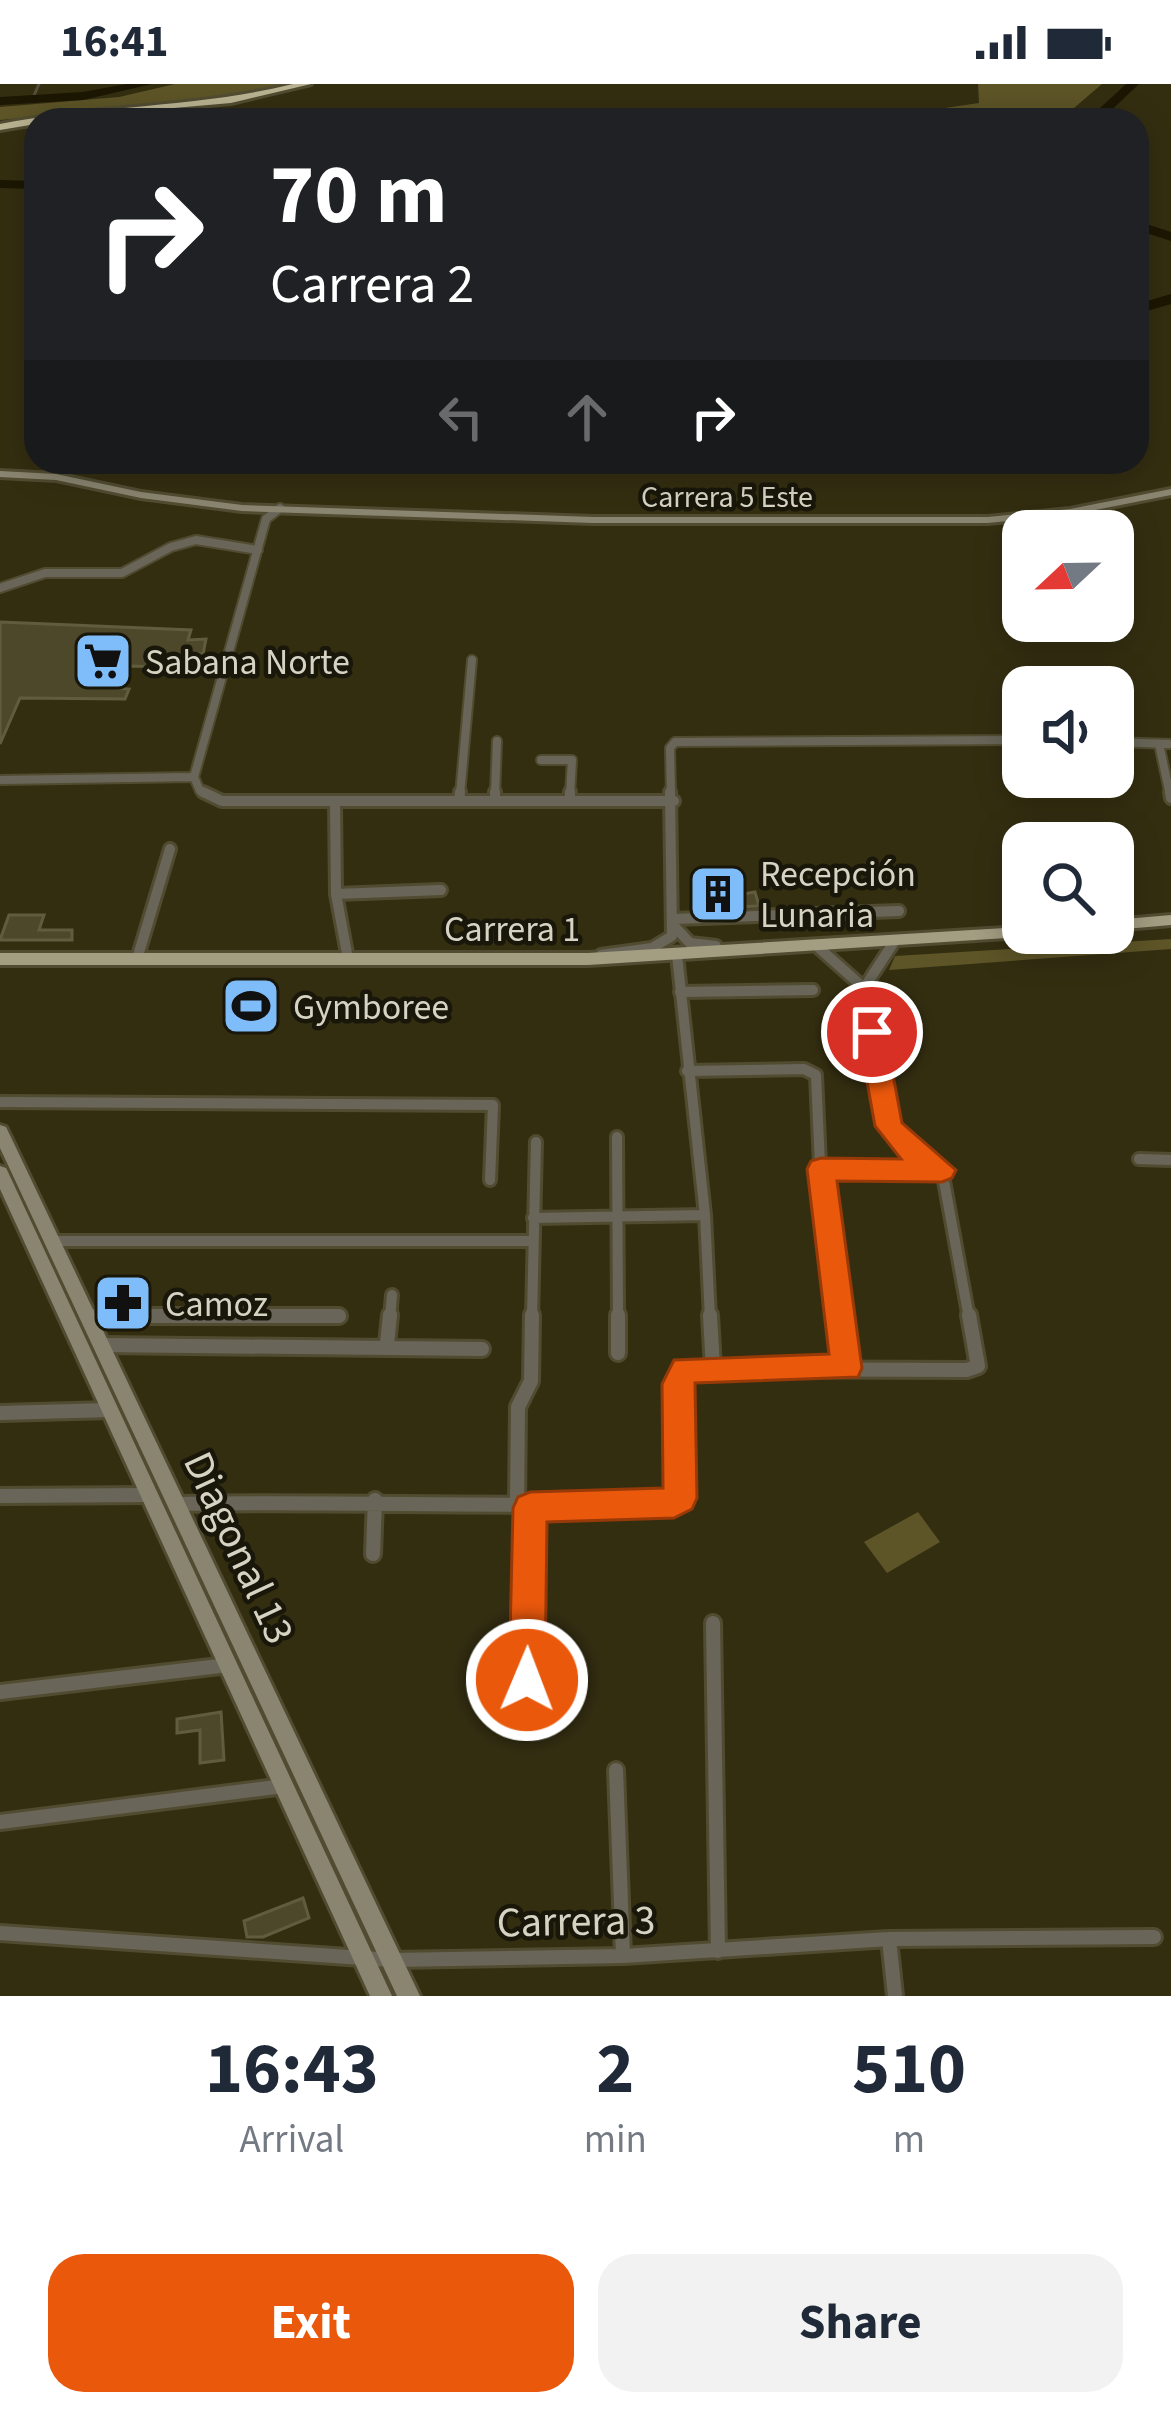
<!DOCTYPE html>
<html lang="en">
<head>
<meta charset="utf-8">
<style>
  body { margin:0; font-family:"Source Sans 3",sans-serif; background:#f2f2f3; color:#1f2937; height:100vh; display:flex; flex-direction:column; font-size:45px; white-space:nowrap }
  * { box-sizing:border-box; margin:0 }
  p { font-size:39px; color:#747a83 }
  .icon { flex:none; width:66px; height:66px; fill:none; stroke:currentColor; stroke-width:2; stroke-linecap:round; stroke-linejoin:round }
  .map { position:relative; height:1912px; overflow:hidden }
  .drawer { display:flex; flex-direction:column; background:#fff; flex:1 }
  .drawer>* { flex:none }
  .banner { position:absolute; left:24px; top:24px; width:1125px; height:366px; border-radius:36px; box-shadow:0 6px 30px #0003; background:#202124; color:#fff; overflow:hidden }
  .needle { width:78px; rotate:248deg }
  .tools { position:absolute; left:1002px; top:426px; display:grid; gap:24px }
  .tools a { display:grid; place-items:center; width:132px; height:132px; border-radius:24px; background:#fff; box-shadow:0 6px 30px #0003; font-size:60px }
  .pin { position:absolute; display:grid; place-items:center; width:102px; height:102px; color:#fff; margin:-51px; border:6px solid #fff; border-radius:50%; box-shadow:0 3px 12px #0007 }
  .me { position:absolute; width:132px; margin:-66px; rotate:1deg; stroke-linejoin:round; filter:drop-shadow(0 0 9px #0008) }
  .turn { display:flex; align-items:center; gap:42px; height:252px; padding:0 48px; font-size:54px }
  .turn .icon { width:156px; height:156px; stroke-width:2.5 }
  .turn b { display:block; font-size:84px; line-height:102px }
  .lanes { display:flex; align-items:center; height:114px; padding:0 48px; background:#0003; justify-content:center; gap:60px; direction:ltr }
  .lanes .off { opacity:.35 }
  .eta { display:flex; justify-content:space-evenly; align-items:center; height:204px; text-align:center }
  .eta b { font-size:72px; font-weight:700; line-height:84px }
  .primary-button { display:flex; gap:24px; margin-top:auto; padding:24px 48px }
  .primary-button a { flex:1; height:138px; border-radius:36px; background:#ea580c; color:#fff; font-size:48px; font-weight:700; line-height:138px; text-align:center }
  .primary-button a+a { background:#f2f2f3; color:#1f2937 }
  .status { display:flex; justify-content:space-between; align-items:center; height:84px; padding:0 60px; background:#fff; direction:ltr }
  .status svg { height:33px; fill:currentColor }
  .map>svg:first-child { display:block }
  .green { fill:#5d5427 }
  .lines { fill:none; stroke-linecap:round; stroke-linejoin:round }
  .stream { stroke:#544f3c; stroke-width:3 }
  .river { fill:#1c1702; fill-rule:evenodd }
  .building { fill:#4e482b; stroke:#625c3e; stroke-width:3 }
  .street-far2-casing { stroke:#514c31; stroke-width:12 }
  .street-far1-casing { stroke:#514c31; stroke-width:16 }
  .street-casing { stroke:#514c31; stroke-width:20 }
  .secondary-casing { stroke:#514c31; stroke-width:6 }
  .primary-casing { stroke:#514c31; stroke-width:6 }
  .highway-casing { stroke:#514c31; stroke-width:6 }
  .street-far2 { stroke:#696659; stroke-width:8 }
  .street-far1 { stroke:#696659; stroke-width:10 }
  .street { stroke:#696659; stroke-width:14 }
  .secondary { fill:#898570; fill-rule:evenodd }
  .primary { fill:#a39d82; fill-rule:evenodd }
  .highway { fill:#bab392; fill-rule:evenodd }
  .route { fill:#ea580c; stroke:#983908; stroke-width:3 }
  .labels { text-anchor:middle; stroke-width:9; stroke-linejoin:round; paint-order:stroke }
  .far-street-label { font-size:30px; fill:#d7d3c3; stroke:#19160a }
  .poi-label { font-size:36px; fill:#d7d3c3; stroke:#19160a; text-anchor:start }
  .street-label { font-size:36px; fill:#d7d3c3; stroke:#19160a }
  .near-street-label { font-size:42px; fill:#d7d3c3; stroke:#19160a }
</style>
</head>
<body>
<div class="status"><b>16:41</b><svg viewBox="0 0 49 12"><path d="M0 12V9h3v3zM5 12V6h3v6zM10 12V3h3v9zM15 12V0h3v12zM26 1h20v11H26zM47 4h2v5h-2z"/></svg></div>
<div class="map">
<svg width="1171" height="1912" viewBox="0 0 1171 1912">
  <rect width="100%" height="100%" fill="#342e11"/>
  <path class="green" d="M175 0H294L228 14 0 36V23L119 13Z
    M978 0H1102L1060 36H863L979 19Z
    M1171 855V865L889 886 895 872Z
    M918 1428 940 1458 887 1489 864 1458Z"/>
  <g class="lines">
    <path class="stream" d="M32 16 39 0"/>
    <path class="river" d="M126 0H152L83 16 0 21V13L83 8Z
      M1126 0H1139L1101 36H1087Z
      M0 96 36 97V105L0 104Z
      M1137 137 1171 148V157L1137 146Z
      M1171 210V220L1137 230V220Z"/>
  </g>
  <path class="building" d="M0 538 191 546 188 556 206 555 203 570 183 569 173 583 126 582 117 604 129 605 125 615 20 614 0 660Z
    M724 791 731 812 755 808 759 822 708 824 701 792Z
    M9 831H44L39 846H72V856H0Z
    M221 1628 224 1676 200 1679V1646L177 1649V1635Z
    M303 1814 309 1834 263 1853H247L244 1837Z"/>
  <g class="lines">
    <defs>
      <path id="street-far2" d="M0 504 45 489H122L171 463 196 456 258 466
        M1113 658 1171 660
        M1159 660 1170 711
        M541 676H572L570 711
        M194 693 200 707 209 711
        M194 693 266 435 280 424
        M0 696 194 693
        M460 711 472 576
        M495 711 497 657
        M671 711 670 664 675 658 1023 656"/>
      <path id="street-far1" d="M203 708 222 717H674
        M1170 708 1171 714
        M570 715V708
        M459 717 460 708
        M495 717V708
        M335 719 336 810 348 875
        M336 810 441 806
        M674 835 899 827
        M674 842 690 859 716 862
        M819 864 864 904 889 1042 907 1064 942 1086 969 1234
        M601 871 652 864 672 852 670 708
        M677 871 705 1131 710 1234
        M137 875 170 765
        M864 904 894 858
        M680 908 813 906
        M687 987 804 985 816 991 821 1104 839 1234
        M0 1018 493 1021 490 1096
        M617 1053 618 1234
        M1139 1075 1171 1076
        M821 1085 938 1086
        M533 1134 705 1131
        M52 1157H532
        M88 1232H339
        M390 1234 392 1211
        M532 1234 536 1058"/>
      <path id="street" d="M618 1231V1269
        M710 1231 713 1284
        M839 1231 846 1284
        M88 1232H339
        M387 1260 390 1231
        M101 1261 482 1265
        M0 1329 110 1326
        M0 1412 150 1411
        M177 1420C343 1417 508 1424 674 1419L681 1414 678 1300 685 1285 967 1286 978 1282 969 1231
        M517 1422 518 1323 531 1297 532 1231
        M373 1470 375 1416
        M713 1539 718 1867
        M527 1596 530 1423
        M0 1608 228 1581
        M616 1686 623 1872
        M0 1738 284 1702
        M0 1849 392 1876 623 1872 889 1855 1154 1853
        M889 1855 895 1912"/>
      <path id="secondary" d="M0 387 56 390 141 408 242 421 593 433H988L1070 425 1171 405V411L1070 431 988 439H593L242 427 141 414 56 396 0 393Z
        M0 1041 6 1043 8 1047 420 1912H397L0 1064Z
        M0 1082 6 1084 8 1088 392 1912H370L0 1105Z"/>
      <path id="primary" d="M1171 831V841L1113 846V836Z
        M1023 843V849H1030L1023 853 588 881H0V869H588Z"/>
      <path id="highway" d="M293 0H311L231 19 36 36V40L0 46V40C97 21 197 24 293 0Z"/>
    </defs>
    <use href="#street-far2" class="street-far2-casing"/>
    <use href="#street-far1" class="street-far1-casing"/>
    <use href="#street" class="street-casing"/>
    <use href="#secondary" class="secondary-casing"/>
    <use href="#primary" class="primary-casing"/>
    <use href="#highway" class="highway-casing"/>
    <use href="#street-far2" class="street-far2"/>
    <use href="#street-far1" class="street-far1"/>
    <use href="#street" class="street"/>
    <use href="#secondary" class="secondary"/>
    <use href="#primary" class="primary"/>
    <use href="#highway" class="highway"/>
  </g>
  <path class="route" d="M872 938 885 948 902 1039 956 1086 952 1094 942 1098 837 1097 862 1284 858 1293 695 1299 697 1414 692 1425 674 1434 547 1438 545 1596 540 1608 527 1613 514 1608 509 1596 513 1424 518 1413 530 1408 663 1404 662 1300 674 1276 829 1270 807 1085 811 1077 821 1074 901 1075 875 1042 858 948Z"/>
  <defs>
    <symbol id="supermarket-square" viewBox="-11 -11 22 22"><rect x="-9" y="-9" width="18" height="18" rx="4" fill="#7ebdf9" stroke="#19160a"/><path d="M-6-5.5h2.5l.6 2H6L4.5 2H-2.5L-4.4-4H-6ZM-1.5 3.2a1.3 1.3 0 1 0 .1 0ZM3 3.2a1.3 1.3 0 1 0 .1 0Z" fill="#111"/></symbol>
    <symbol id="building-square" viewBox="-11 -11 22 22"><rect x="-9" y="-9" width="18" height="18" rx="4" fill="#7ebdf9" stroke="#19160a"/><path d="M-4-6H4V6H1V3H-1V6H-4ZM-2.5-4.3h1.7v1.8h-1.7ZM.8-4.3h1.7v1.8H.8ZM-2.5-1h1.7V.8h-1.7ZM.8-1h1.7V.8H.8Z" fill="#111"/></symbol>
    <symbol id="stadium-square" viewBox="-11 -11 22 22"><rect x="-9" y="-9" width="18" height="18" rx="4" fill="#7ebdf9" stroke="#19160a"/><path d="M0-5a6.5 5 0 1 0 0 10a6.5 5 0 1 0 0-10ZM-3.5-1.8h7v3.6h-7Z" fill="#111"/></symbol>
    <symbol id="pharmacy-square" viewBox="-11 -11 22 22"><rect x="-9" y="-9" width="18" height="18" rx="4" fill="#7ebdf9" stroke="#19160a"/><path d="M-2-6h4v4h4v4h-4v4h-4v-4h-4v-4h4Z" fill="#111"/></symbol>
  </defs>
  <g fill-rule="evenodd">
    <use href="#supermarket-square" x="70" y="544" width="66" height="66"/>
    <use href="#building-square" x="685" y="777" width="66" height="66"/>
    <use href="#stadium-square" x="218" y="889" width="66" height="66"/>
    <use href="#pharmacy-square" x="90" y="1186" width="66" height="66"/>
  </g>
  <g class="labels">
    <g class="far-street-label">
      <text x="727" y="423">Carrera 5 Este</text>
    </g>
    <g class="poi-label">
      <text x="145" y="590">Sabana Norte</text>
      <text x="760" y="802">Recepción<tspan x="760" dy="41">Lunaria</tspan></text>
      <text x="293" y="935">Gymboree</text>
      <text x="165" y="1232">Camoz</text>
    </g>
    <g class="street-label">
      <text x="512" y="857">Carrera 1</text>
    </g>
    <g class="near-street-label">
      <text transform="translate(240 1463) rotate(65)" y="15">Diagonal 13</text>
      <text transform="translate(576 1836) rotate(-1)" y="15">Carrera 3</text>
    </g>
  </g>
</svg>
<div class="tools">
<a><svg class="needle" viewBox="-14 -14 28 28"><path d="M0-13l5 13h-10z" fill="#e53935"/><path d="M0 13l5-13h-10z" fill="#747a83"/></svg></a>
<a><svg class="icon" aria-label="sound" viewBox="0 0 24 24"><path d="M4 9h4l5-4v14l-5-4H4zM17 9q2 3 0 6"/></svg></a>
<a><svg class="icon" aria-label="search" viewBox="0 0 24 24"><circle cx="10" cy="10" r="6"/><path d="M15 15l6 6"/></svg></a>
</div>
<div class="pin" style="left:872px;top:948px;background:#d93025"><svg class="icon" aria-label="arrive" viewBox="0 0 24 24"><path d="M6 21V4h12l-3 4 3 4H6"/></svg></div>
<svg class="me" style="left:527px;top:1596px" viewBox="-20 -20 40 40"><circle r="17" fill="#ea580c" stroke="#fff" stroke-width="3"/><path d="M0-11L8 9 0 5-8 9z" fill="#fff"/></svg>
<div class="banner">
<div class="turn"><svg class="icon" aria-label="right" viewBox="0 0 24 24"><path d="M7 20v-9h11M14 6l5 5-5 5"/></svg><div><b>70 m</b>Carrera 2</div></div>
<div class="lanes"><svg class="icon off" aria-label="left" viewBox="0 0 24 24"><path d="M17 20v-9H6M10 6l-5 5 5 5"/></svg><svg class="icon off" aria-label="ahead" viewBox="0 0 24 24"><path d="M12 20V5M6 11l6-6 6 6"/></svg><svg class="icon" aria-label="right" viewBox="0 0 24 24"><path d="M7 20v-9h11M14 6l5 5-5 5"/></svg></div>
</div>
</div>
<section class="drawer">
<div class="eta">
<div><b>16:43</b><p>Arrival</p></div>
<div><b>2</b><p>min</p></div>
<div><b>510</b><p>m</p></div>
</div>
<div class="primary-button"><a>Exit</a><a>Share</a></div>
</section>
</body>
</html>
